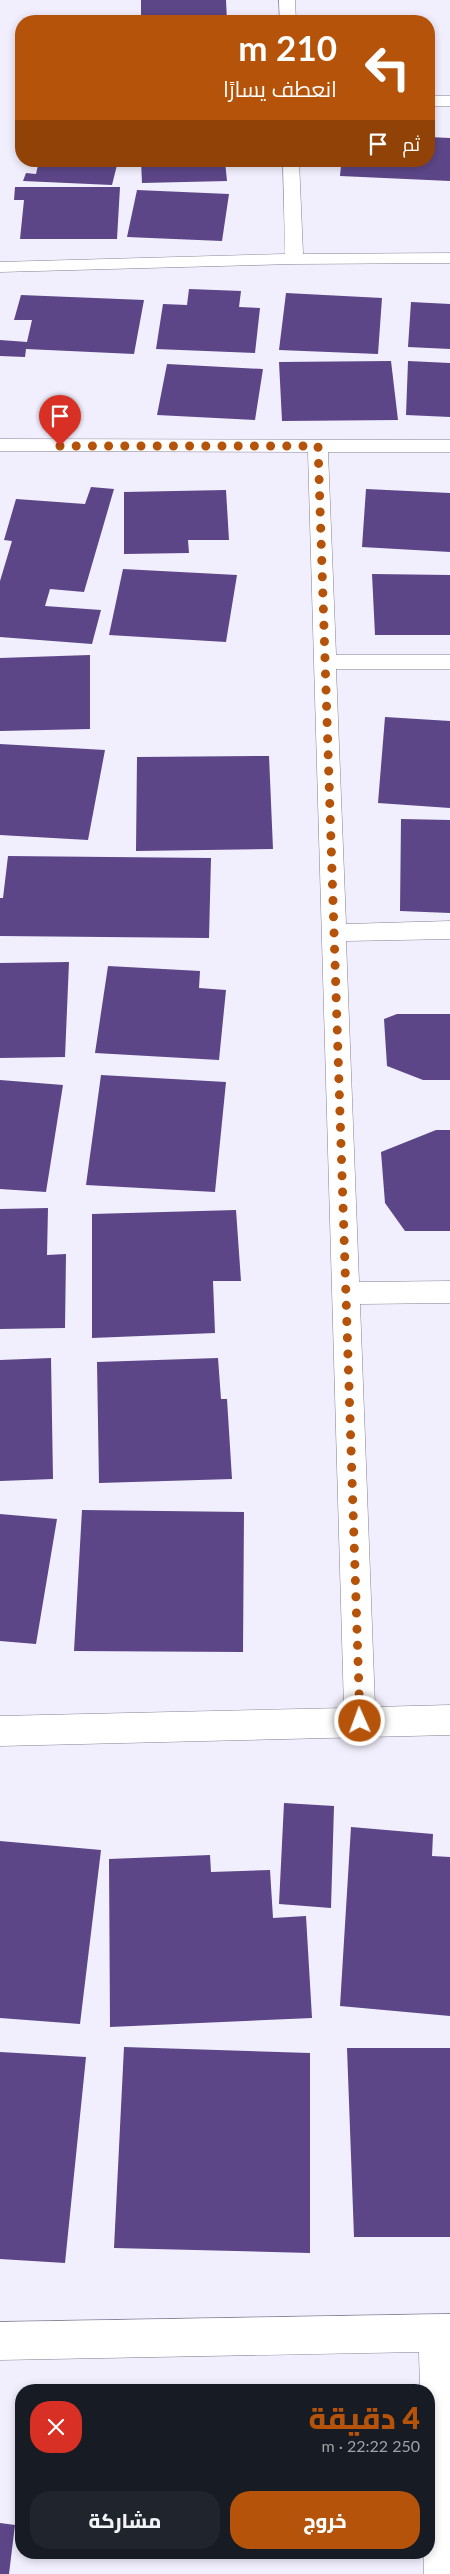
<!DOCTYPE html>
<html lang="ar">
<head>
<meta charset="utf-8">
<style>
  body { margin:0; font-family:Lato,Cairo,sans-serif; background:#20242c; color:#f1f3f6; direction:rtl; height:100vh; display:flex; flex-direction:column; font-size:19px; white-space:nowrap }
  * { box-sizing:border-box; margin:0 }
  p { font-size:16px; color:#9ea1a6 }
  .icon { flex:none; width:28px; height:28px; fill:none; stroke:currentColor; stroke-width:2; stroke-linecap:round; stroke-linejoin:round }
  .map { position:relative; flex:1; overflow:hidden; direction:ltr }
  .sheet { position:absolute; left:15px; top:2384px; width:420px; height:175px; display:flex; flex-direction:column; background:#171b24; border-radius:20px; box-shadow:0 2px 8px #0003; direction:rtl }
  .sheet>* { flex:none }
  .guide { position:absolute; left:15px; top:15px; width:420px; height:152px; border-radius:20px; box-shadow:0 2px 8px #0003; direction:rtl; background:#b45309; color:#fff; overflow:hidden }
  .pin { position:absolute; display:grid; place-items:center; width:42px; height:42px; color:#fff; margin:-51px -21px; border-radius:50% 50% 50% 0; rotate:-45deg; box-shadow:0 0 5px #0007 }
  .pin .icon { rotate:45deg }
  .me { position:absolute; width:55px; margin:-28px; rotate:358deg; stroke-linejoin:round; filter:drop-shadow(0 0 4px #0008) }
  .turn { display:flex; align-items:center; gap:18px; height:105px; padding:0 15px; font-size:22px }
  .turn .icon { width:65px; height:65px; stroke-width:2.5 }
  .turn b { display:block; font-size:35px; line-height:42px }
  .then { display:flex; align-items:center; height:48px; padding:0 15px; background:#0003; gap:10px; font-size:19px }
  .round { display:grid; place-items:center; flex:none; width:52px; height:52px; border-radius:20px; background:#20242c }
  .head { display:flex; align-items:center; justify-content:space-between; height:85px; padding:0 15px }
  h1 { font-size:30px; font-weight:800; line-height:38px; color:#b45309 }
  .action { display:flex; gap:10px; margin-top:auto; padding:10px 15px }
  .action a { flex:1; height:58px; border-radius:20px; background:#b45309; color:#fff; font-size:20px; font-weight:800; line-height:58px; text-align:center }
  .action a+a { background:#20242c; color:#f1f3f6 }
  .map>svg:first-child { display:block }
  .building { fill:#5c4688 }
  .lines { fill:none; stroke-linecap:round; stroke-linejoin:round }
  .minor-casing { stroke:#858096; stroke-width:1 }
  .minor { fill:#fff; fill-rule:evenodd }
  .route { stroke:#b45309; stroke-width:9; stroke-dasharray:0 16.2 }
</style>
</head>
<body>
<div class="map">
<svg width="450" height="2574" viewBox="0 0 450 2574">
  <rect width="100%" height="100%" fill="#f1eefd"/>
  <path class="building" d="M141 0H226L227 21H141Z
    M429 137 450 138V181L340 176 341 165 365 166V161H429Z
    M39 161H118L112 185 23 181 26 173 36 174Z
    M141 161H225L227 181 142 183Z
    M15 187H120L117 239H20L24 200H14Z
    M137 190 229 194 222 241 127 237Z
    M189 289 241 291 239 307 260 308 255 353 156 349 163 304 187 305Z
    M286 293 382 298 378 354 279 350Z
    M21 295 144 300 134 354 26 349 25 357 0 356V340L27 342 32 320H14Z
    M411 302 450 304V349L408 347Z
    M391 361 398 420 282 421 279 362Z
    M408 361 450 363V417L406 415Z
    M167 364 263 369 255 420 157 415Z
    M91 487 114 489 84 592 50 589 45 606 101 610 92 644 0 637V581L12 541 4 540 16 499 85 504Z
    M366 489 450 493V552L362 547Z
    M226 490 229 540H188L189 553 124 554V492Z
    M123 569 237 575 226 642 109 635Z
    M372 574 450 575V635H375Z
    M90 655V729L0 731V658Z
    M385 717 450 721V808L378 803Z
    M0 744 105 750 88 840 0 835Z
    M269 756 273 849 136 851 137 757Z
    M401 819 450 820V913L400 911Z
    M8 856 211 858 209 938 0 936V898H3Z
    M69 962 65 1057 0 1058V963Z
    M108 966 200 971 199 988 226 990 219 1060 95 1053Z
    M397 1014H450V1080H423L387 1066 384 1019Z
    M101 1075 226 1082 215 1192 86 1185Z
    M0 1080 63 1085 46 1192 0 1189Z
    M436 1130H450V1231H405L385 1203 381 1152Z
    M48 1208 47 1255 66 1254 65 1328 0 1329V1209Z
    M236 1210 241 1281H213L215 1333 92 1338V1214Z
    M51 1358 53 1479 0 1481V1360Z
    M218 1358 221 1399H227L232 1479 99 1483 97 1362Z
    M82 1510 244 1512 243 1652 74 1651Z
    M0 1514 57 1519 36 1644 0 1641Z
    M284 1803 334 1806 331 1908 279 1904Z
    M351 1827 433 1834 432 1856 450 1857V2016L340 2006Z
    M0 1841 101 1850 80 2024 0 2018Z
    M210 1855 211 1872 270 1870 273 1918 306 1916 312 2018 110 2027 109 1859Z
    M124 2047 310 2053V2253L114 2248Z
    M347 2048H450V2237H354Z
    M0 2052 86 2057 65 2263 0 2259Z
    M0 2523 15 2525 9 2574H0Z"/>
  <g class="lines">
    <defs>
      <path id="minor" d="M279 0H295L296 21H280Z
        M429 96H450V106H429Z
        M283 161H299L303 254 450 253V263L294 264 0 272V262L285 254Z
        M0 439 450 440V452H328L336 655H450V669H336L346 924 450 921V939L346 941 359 1282 450 1281V1303L360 1304 375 1707 450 1705V1735L0 1746V1716L344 1708 308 452 0 451Z
        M450 2314V2574H424V2552H429V2390H420L419 2352 0 2360V2322Z"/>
    </defs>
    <use href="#minor" class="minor-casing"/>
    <use href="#minor" class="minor"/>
  </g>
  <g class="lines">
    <path class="route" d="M60 446H318L360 1721"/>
  </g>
</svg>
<div class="pin" style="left:60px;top:446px;background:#d93025"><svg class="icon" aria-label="arrive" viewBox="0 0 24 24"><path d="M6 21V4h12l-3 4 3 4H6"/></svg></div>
<svg class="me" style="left:360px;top:1721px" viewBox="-20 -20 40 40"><circle r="17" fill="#b45309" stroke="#fff" stroke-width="3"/><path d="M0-11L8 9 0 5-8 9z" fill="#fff"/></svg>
<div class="guide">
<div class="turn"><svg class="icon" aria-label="left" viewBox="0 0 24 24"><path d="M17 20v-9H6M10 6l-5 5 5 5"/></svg><div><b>210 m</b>انعطف يسارًا</div></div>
<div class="then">ثم<svg class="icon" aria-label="arrive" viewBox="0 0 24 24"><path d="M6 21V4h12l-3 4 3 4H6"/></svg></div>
</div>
<section class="sheet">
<div class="head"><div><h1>4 دقيقة</h1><p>250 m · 22:22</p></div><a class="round" style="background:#d93025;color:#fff"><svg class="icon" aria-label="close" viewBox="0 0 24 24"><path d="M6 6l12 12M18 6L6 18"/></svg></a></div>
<div class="action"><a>خروج</a><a>مشاركة</a></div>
</section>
</div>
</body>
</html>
